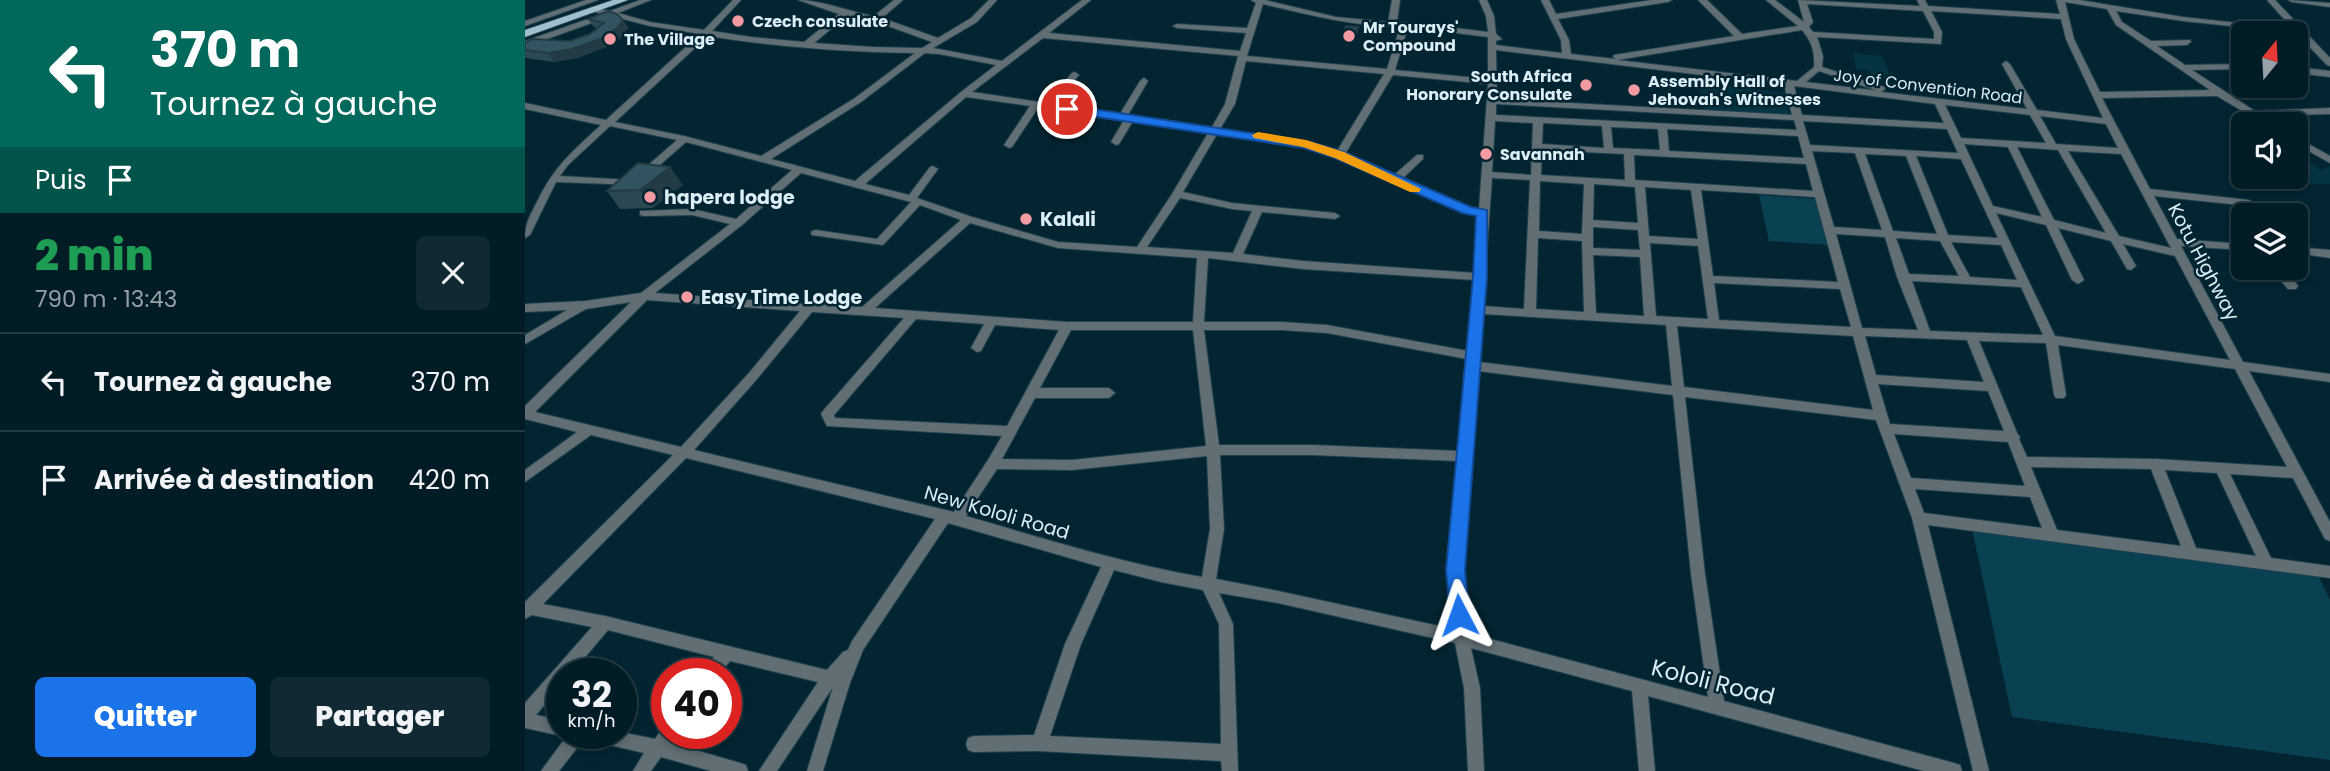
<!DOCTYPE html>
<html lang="fr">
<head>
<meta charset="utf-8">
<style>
  body { margin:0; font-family:Poppins,sans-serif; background:#102932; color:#f1f3f6; height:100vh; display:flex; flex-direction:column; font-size:26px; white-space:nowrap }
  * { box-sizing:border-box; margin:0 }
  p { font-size:23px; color:#96a1a7 }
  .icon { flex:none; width:38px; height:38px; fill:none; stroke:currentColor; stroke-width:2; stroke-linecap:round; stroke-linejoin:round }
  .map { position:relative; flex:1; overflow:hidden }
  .side { display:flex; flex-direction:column; background:#021c25; width:525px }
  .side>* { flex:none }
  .top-card { background:#00695c; color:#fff; overflow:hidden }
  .needle { width:46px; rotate:18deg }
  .fabs { position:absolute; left:1706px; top:21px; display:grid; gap:14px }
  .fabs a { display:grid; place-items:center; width:77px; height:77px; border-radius:10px; background:#021c25; box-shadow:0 4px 10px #0003,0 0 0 2px #233a42; font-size:35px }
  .speed { position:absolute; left:21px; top:658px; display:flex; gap:14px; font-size:35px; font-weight:700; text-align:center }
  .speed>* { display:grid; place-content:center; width:91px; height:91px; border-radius:50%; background:#021c25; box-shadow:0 4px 10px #0003,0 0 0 2px #233a42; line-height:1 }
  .speed small { font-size:18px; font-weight:400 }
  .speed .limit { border:10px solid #d22; background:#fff; color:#111 }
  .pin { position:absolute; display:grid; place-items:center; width:60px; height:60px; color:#fff; margin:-30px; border:4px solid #fff; border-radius:50%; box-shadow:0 2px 7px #0007 }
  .me { position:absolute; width:77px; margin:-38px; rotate:356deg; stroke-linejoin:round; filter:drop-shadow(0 0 5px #0008) }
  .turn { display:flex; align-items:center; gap:24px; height:147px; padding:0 35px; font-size:32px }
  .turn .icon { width:91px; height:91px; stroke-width:2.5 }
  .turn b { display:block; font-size:49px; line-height:60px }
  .then { display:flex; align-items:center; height:66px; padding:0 35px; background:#0003; gap:14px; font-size:26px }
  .round { display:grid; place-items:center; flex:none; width:74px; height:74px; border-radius:10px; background:#102932 }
  .headline { display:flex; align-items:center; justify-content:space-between; height:119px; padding:0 35px }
  h1 { font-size:42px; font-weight:800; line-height:52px; color:#1e9e55 }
  .action { display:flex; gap:14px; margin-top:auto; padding:14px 35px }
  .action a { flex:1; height:80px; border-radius:10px; background:#1a73e8; color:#fff; font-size:28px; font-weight:800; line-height:80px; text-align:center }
  .action a+a { background:#102932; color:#f1f3f6 }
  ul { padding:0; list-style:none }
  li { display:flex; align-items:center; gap:21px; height:98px; padding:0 35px; border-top:2px solid #233a42 }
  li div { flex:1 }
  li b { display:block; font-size:26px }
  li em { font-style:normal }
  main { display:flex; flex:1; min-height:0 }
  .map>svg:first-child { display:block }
  .built { fill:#043341 }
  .green { fill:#094152 }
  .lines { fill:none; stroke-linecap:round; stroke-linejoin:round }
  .minor-casing { stroke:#21414d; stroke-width:2 }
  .major-casing { stroke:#21414d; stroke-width:2 }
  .minor { fill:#616f75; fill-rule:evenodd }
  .major { fill:#a1bfcc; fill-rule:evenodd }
  .wall { fill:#2b4853 }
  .shaded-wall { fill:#233b44 }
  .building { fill:#325461; stroke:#233b44; stroke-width:2 }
  .route { fill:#1a73e8; stroke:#114b97; stroke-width:2 }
  .slow { fill:#f59e0b }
  .poi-dot { fill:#f49aa2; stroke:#022531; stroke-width:2.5 }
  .labels { text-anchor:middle; stroke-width:5; stroke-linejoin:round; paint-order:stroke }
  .far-poi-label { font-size:16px; font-weight:bold; fill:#dceef6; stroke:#022531; text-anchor:start }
  .far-street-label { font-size:16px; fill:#dceef6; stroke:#022531 }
  .poi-label { font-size:19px; font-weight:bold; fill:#dceef6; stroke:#022531; text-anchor:start }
  .street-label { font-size:19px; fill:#dceef6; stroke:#022531 }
  .near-street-label { font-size:23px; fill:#dceef6; stroke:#022531 }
</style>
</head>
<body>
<main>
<section class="side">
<div class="top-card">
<div class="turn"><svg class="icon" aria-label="left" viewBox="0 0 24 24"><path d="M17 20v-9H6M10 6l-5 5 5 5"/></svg><div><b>370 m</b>Tournez à gauche</div></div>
<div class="then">Puis<svg class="icon" aria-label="arrive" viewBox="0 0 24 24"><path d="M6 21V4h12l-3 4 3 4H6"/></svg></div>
</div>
<div class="headline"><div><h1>2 min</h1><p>790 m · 13:43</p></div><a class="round"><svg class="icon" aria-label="close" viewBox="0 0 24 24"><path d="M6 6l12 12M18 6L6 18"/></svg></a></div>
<ul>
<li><svg class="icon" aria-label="left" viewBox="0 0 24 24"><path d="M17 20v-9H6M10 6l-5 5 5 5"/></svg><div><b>Tournez à gauche</b></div><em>370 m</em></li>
<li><svg class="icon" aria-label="arrive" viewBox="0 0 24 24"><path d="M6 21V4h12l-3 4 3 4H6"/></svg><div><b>Arrivée à destination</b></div><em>420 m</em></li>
</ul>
<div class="action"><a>Quitter</a><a>Partager</a></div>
</section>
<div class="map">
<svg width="1805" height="771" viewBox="0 0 1805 771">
  <rect width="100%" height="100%" fill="#022531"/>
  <path class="built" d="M1328 53 1357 56 1366 78 1346 76 1343 70 1331 69Z
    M1174 82 1259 93 1264 114 1179 110Z
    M1771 155H1776L1796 170 1805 166V184L1752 183 1747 177H1771Z"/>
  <path class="green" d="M1234 195 1291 199 1306 245 1244 241Z
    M1447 529 1793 575 1805 600V760L1487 717Z"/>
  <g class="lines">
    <defs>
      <path id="minor" d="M61 0H73L0 26V21Z
        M115 0H126L93 13 125 22 179 30 208 0H216L187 31 226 37 279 42 314 14 273 0C297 0 325 12 349 16L369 0H378L357 18 413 38 446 18 464 0H472L452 22 408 48 477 61 557 0H566L524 33 715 51 721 33 652 28 648 26 652 24 722 28 731 3 726 0H740L811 17 863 22 867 0H875L872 22 890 23 963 32 961 16 954 0H962L969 16 971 34 977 39 971 41V45L1037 53 1036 40 1016 0H1024L1031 14 1127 0H1147L1143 2 1033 19 1044 40 1046 54 1091 59 1088 57 1089 55 1209 36 1173 0H1182L1217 34 1273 26 1241 0H1250L1279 22 1273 0 1395 6 1392 0H1400L1403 6 1535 14 1531 0H1554L1658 17 1768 29 1742 0H1750L1805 58V66L1802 65 1771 33 1658 21 1591 11 1597 22 1626 41 1665 40 1666 42 1662 45 1632 46 1660 65 1718 64V69L1667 70 1730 111 1805 108V114L1739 116 1750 124H1739L1692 96 1577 98 1625 189 1724 200 1729 203 1724 206 1629 196 1652 239 1718 244V250L1656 246 1718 362 1805 374V382L1724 371 1805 522V541L1800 539 1768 478 1705 474 1746 558 1805 566V578L1403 525 1464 771H1448L1387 518 1351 420 1160 397 1180 574 1199 701 1429 763 1435 765 1437 771H1399L1123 696 1130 771H1114L1107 691 946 648 955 688 959 771H943L939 688 930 643 753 603 694 593 708 624 713 771H697L696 761 514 751 449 752 443 750 441 744 443 738 449 736 509 735 540 644 576 567 423 523 338 650 325 683 298 771H282L308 687 252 771H234L293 682 205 661 195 674H178L189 657 83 630 46 674H37V684L11 715 37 720V733L43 734 37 736 0 728V703L67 627 7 615 0 619V602L148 455 66 435 0 482V470L52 432 0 419V406L106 302 61 309 0 344V335L42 310 0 312V304L60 301 116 293 205 224 167 215 119 216 115 215V211L167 209 211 219 267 170 161 142 112 185 31 182 5 235 0 238C0 224 5 215 12 202 29 166 48 151 76 125L0 109V103L81 120 175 34 125 26 86 16 0 47V41L77 14 66 11V7L85 11ZM1540 2 1582 9 1591 25 1685 90 1575 92 1549 39ZM738 4C784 15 828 26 875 27L862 69 722 56ZM1282 4 1398 11 1409 32V39L1288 32 1284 27 1288 22ZM1406 11 1536 19 1541 39 1578 118 1512 110 1485 64 1481 61 1477 64 1502 109 1356 92 1360 89 1359 87 1297 67 1298 56 1292 37 1416 44 1417 32ZM322 16 349 21 407 42 397 48 348 47 289 43ZM883 27 963 37V79L870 70ZM1277 30C1287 42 1290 52 1289 67L1272 81 1092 60ZM183 36C251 47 321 52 390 53L330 98 236 156 159 136 90 122ZM518 38 713 56 700 104 687 127 603 115 623 81 619 78 615 81 595 114 530 105 554 75 550 72 547 73 521 103 447 92ZM971 50 1259 85 1267 115 972 99ZM400 53 414 54 471 65 436 92 330 181 246 159 336 102ZM721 61 859 74 812 151 781 141 695 129 710 104ZM1294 71 1353 91H1355L1281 82ZM868 75 963 84 954 209 945 207 877 179 898 159V155H892L869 175 820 154ZM1269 86 1410 104 1419 123 1277 115ZM441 97 505 106 479 145 484 148 487 147 513 108 599 120 586 142 591 145 594 144 608 121 683 133 647 194 612 247 533 242 447 217 392 198 413 169 408 166 405 167 384 195 340 184ZM971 104 1269 120 1272 130 971 115ZM1420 105 1505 115 1521 143 1436 138ZM1515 116 1581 124 1593 148 1531 144ZM970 121 1008 123 1006 175 967 172ZM1278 121 1422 129 1433 153 1285 145ZM1018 123 1077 126 1079 148 1017 144ZM85 126 152 140 106 180 35 176 43 165ZM1086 127 1133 129 1135 150 1088 148ZM1142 129 1273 136 1279 158 1144 151ZM692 134 779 147 811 157 864 180 865 183H872L938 212 954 215 950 273 778 261 718 254 737 212 810 219 815 216 810 213 707 203 658 192ZM1439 144 1483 147 1517 217 1468 206ZM1492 147 1533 150 1581 233 1529 220ZM1017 150 1099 154 1100 180 1016 175ZM1287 151 1330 153 1357 230 1309 227ZM1543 151 1596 154 1646 248 1594 236ZM1340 154 1381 156 1412 234 1368 231ZM1109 155 1281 164 1288 191 1110 180ZM1391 156 1436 159 1473 238 1423 235ZM276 173 386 202 352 239 291 230 287 231 286 233 287 235 358 245 395 205 436 220 337 307 290 304 285 302 281 304 130 293 217 225ZM967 178 1005 180 999 309 958 306ZM1015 181 1059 184 1057 234 1014 231ZM1069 184 1110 187 1113 223 1068 220ZM1120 187 1166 190 1173 239 1124 236ZM1176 190 1290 197 1313 282 1188 276ZM655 198 707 209 727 211 708 253 622 247ZM1471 213 1521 225 1547 280 1553 284 1559 280 1533 228 1586 241 1602 269 1606 270 1611 266 1598 244 1650 256 1705 360 1530 336ZM445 223 533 248 672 258 668 322H542L350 308ZM1068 227 1113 230 1115 250 1068 248ZM1311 234 1360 237 1372 277 1393 330 1337 328ZM1013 238 1057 241 1059 312 1011 309ZM1371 238 1415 241 1434 276 1384 274ZM1426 242 1476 245 1492 280 1445 277ZM1125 243 1173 246 1183 319 1131 316ZM1068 255 1115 257 1119 316 1071 313ZM683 258 778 269 949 280 943 351 802 325 756 322H679ZM1387 281 1496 287 1518 335 1405 331ZM1189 283 1315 289 1326 327 1194 320ZM122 300 275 311 224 373 156 447 10 412ZM287 312 379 318 298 411 296 414 302 426 477 436 463 460 429 512 169 450 232 379ZM958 314 1141 325 1147 386 954 362ZM391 319 459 324 446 348 452 352 456 351 470 325 534 330 482 426 310 418 309 415ZM1152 326 1328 336 1348 410 1159 387ZM546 330H668L681 446 547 460 477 459 510 398H584L590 393 584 388H515ZM679 330H756L802 333 942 359 934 451 788 445H694ZM1340 336 1442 340 1459 382 1351 375ZM1454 341 1521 343 1529 395 1531 398H1539L1541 395 1533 345 1710 369 1762 467 1631 459 1502 457 1494 439 1495 437 1492 433ZM953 371 1148 395 1166 574 1183 697 943 633 938 570ZM1353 384 1463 391 1479 431 1365 424ZM1369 434 1483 442 1500 486 1386 478ZM695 455H788L933 461 924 570 928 629 753 591 691 579 699 529ZM682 456 685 529 677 577C597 563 520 539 441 516L472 469 547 470ZM161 458 410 519 327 641 323 650 318 652 302 670 80 616 18 604ZM1506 467 1626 469 1656 546 1532 530ZM1640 470 1692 473 1731 556 1671 548ZM1390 489 1505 497 1517 528 1399 513ZM589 570 636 582 678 590 694 624 696 744 525 736 556 644Z
        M1763 0 1805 3V7L1767 2Z
        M1771 67 1805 71V77L1771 73Z
        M1771 137 1805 156V163L1771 144Z
        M1771 247 1805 250V258L1771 253Z
        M1745 268H1756L1771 283 1773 286 1771 289H1763Z
        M142 726V733H152L146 743 215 763 221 765 223 771H186L136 757 126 771H108L119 753 59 739 34 771H16L44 733 96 732 130 739 138 727Z"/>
      <path id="major" d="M88 0H103L0 37V30Z"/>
    </defs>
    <use href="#minor" class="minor-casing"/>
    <use href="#major" class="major-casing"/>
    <use href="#minor" class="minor"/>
    <use href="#major" class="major"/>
  </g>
  <path class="wall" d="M63 19 98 20 103 28 98 36 86 45 53 58 29 62 0 58V43L45 41 65 34 72 28 69 27Z
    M833 33 827 42 817 40V34Z
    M158 185 128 208 95 209 82 191Z"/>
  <path class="shaded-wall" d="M98 20 103 28 98 36 86 45 53 58 29 62 23 53Z
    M833 27V33L827 42 826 36Z
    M145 167 158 185 128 208 115 190Z"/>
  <path class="building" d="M83 11 92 14 98 20 92 28 80 37 47 49 23 53 0 50V43L7 39 45 41 65 34 79 23 63 19Z
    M821 26 833 27 826 36 817 34Z
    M113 163 145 167 115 190 82 191Z"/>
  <path class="route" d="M542 105 785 142 819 152 946 207 962 210V277L940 570 944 615 941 621 934 624 927 621 925 615 921 570 948 277 951 216 937 213 810 158 779 148 538 112 537 109Z"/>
  <path class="slow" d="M733 132 781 140 819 152 896 189 894 192H885L810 158 778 147 729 138 727 135Z"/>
  <g class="poi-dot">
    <circle cx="213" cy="21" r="7"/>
    <circle cx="824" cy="36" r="7"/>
    <circle cx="85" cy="39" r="7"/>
    <circle cx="1061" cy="85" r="7"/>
    <circle cx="1109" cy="90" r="7"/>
    <circle cx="961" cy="154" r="7"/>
    <circle cx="125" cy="197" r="7"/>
    <circle cx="501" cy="219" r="7"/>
    <circle cx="162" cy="297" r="7"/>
  </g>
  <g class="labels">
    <g class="far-poi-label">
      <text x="227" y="27">Czech consulate</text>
      <text x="838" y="33">Mr Tourays'<tspan x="838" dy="18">Compound</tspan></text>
      <text x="99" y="45">The Village</text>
      <text x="1047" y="82" text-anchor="end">South Africa<tspan x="1047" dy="18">Honorary Consulate</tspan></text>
      <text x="1123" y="87">Assembly Hall of<tspan x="1123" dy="18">Jehovah's Witnesses</tspan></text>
      <text x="975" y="160">Savannah</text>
    </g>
    <g class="far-street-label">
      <text transform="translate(1403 86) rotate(7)" y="6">Joy of Convention Road</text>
    </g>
    <g class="poi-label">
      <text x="139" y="204">hapera lodge</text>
      <text x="515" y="226">Kalali</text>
      <text x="176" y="304">Easy Time Lodge</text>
    </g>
    <g class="street-label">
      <text transform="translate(1679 262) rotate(62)" y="7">Kotu Highway</text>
      <text transform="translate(472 512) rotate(16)" y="7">New Kololi Road</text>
    </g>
    <g class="near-street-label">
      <text transform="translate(1188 682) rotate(14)" y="8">Kololi Road</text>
    </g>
  </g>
</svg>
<div class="fabs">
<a><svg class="needle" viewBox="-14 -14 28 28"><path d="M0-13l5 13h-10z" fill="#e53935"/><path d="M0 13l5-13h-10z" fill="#96a1a7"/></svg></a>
<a><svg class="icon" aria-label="sound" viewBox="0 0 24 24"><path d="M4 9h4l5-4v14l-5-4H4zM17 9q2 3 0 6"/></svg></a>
<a><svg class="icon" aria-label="layers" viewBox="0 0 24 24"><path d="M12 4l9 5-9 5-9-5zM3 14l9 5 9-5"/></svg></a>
</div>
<div class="speed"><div>32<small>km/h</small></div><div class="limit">40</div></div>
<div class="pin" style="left:542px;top:109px;background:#d93025"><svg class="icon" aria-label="arrive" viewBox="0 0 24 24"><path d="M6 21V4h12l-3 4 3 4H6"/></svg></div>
<svg class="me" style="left:934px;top:615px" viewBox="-20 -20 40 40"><path d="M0-17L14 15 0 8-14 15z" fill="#1a73e8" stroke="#fff" stroke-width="4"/></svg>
</div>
</main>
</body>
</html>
